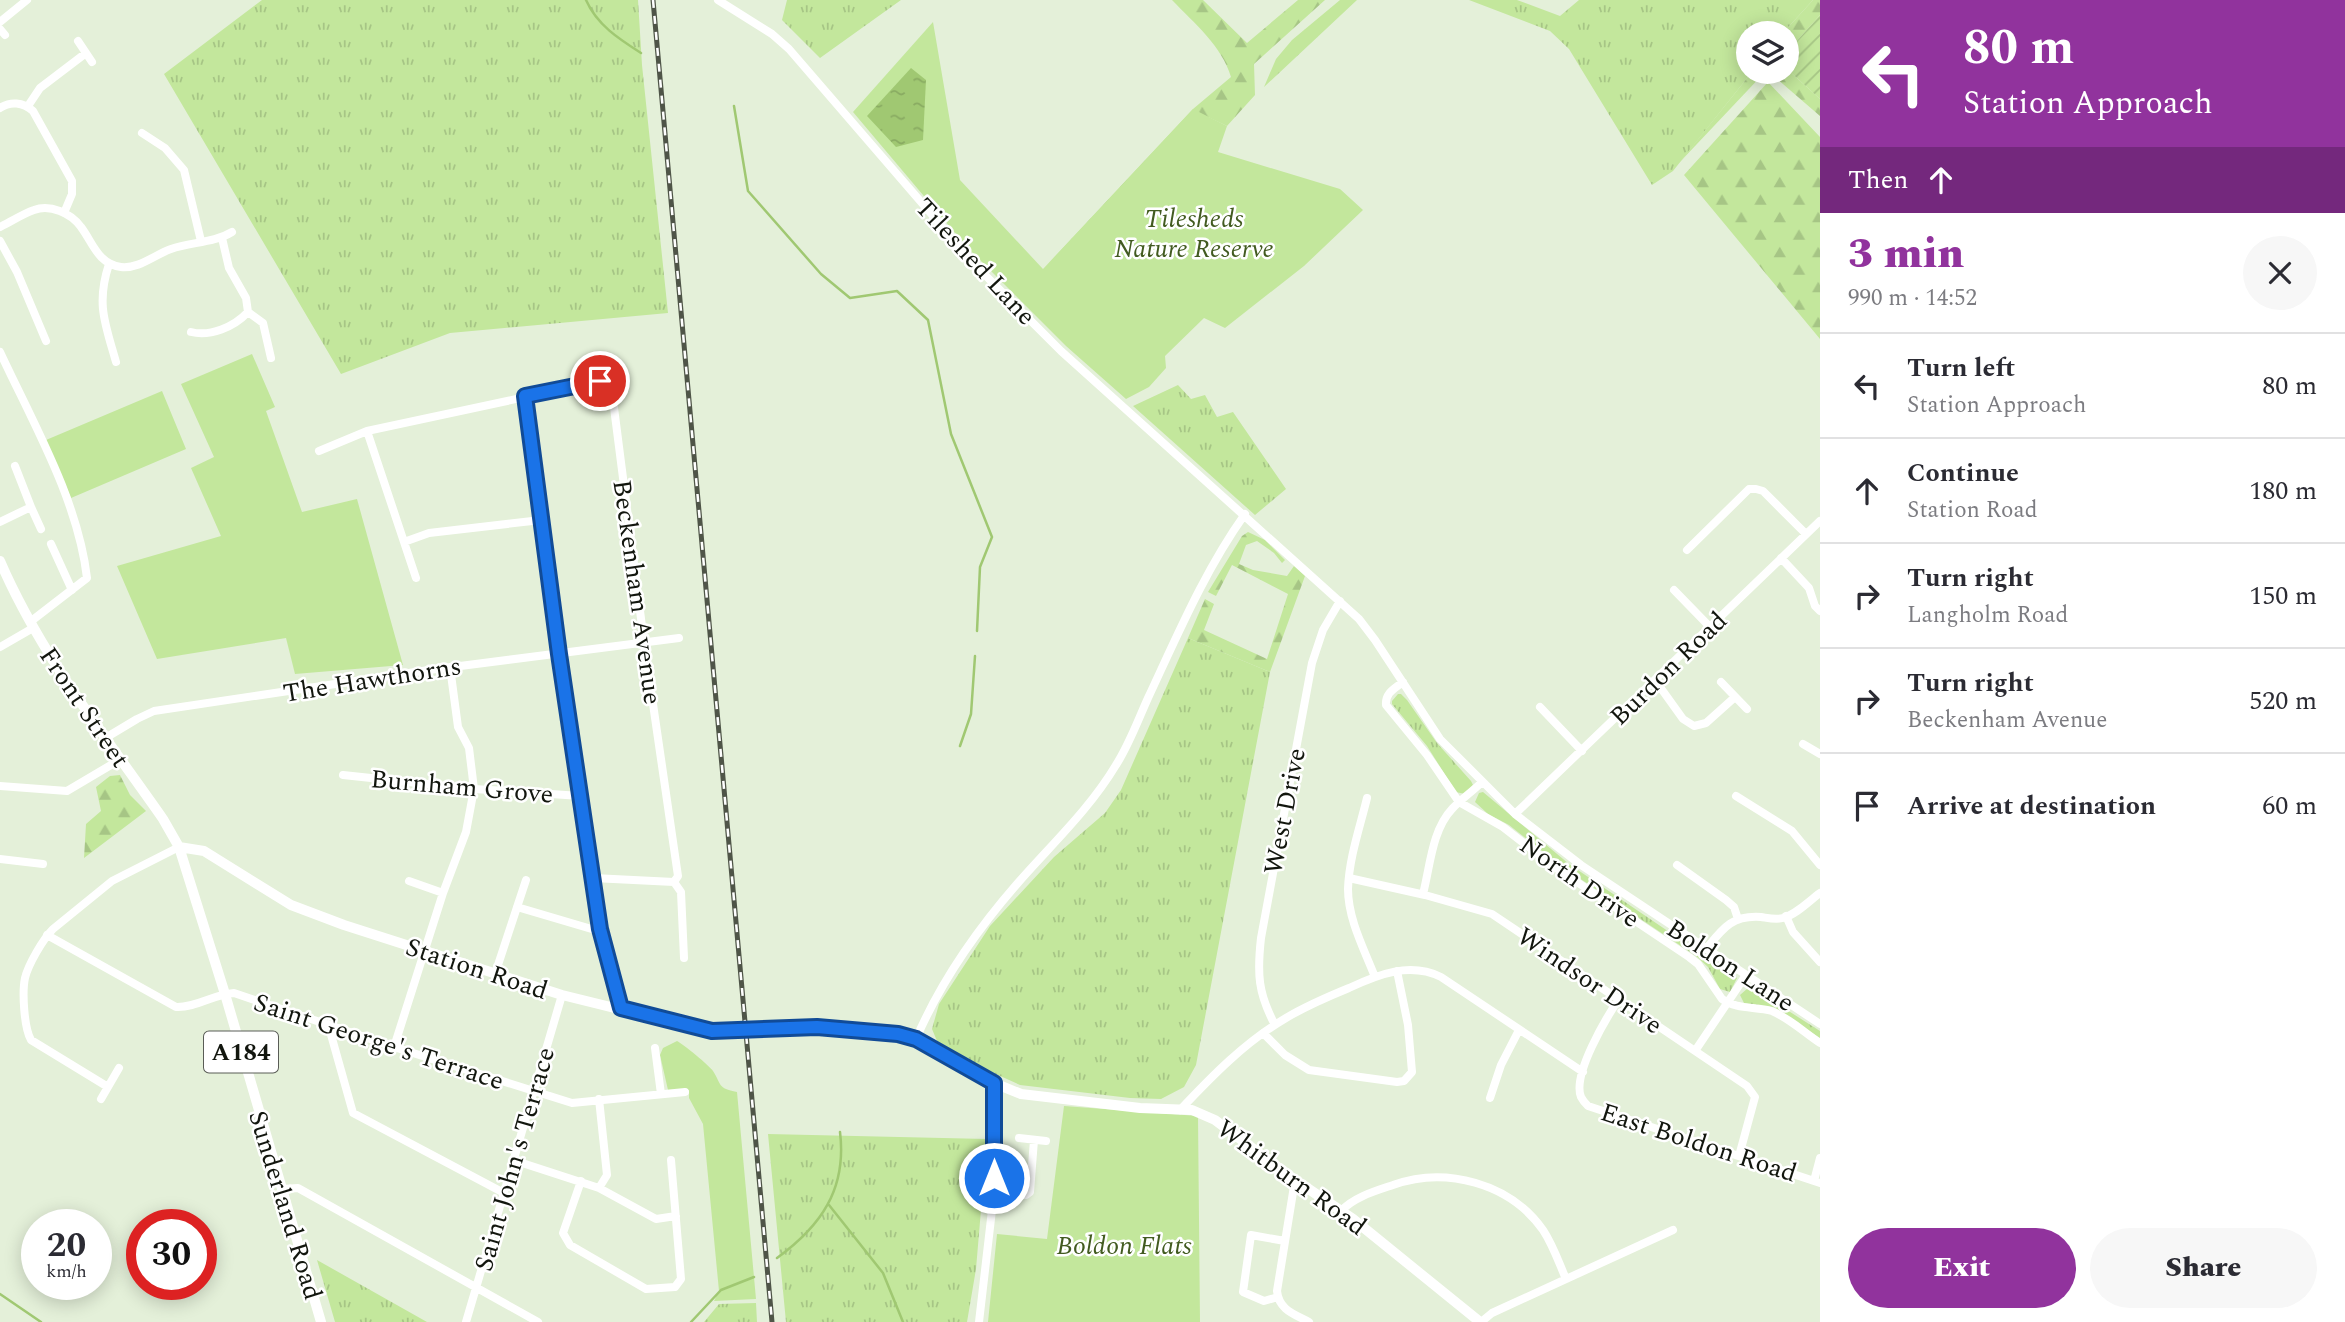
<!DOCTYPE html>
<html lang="en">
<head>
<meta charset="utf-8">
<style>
  body { margin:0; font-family:Spectral,serif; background:#f7f7f7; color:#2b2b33; height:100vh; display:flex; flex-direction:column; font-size:26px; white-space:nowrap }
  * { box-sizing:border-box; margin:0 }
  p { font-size:23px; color:#7c7c81 }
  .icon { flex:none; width:38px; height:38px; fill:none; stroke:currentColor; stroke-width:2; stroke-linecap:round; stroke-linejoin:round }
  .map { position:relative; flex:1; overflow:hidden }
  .panel { display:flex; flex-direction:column; background:#fff; width:525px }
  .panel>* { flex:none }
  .hud { background:#91339d; color:#fff; overflow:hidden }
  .controls { position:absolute; left:1736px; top:21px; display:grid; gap:14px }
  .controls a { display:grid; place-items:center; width:63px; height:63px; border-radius:50%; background:#fff; box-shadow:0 4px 18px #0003; font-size:35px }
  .speed { position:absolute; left:21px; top:1209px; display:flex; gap:14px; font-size:35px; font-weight:700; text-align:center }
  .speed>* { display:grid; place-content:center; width:91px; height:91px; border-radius:50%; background:#fff; box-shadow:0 4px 18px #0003; line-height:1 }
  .speed small { font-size:18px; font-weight:400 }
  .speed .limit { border:10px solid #d22; background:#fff; color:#111 }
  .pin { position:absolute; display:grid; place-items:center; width:60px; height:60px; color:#fff; margin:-30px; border:4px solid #fff; border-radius:50%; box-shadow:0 2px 7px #0007 }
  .me { position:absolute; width:77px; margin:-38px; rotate:0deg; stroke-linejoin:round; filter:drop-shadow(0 0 5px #0008) }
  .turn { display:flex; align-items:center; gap:24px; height:147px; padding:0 28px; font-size:32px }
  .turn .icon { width:91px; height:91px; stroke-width:2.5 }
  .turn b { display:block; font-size:49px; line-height:60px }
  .then { display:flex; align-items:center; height:66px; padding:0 28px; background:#0003; gap:14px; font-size:26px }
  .round { display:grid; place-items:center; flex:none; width:74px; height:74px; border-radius:37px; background:#f7f7f7 }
  .head { display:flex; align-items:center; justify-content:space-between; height:119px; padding:0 28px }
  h1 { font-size:42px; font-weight:800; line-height:52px; color:#91339d }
  .primary-button { display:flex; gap:14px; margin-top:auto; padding:14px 28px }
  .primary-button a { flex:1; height:80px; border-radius:42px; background:#91339d; color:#fff; font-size:28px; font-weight:800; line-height:80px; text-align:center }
  .primary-button a+a { background:#f7f7f7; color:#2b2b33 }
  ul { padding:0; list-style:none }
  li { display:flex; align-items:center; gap:21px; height:105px; padding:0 28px; border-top:2px solid #e1e1e2 }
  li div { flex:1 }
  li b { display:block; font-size:26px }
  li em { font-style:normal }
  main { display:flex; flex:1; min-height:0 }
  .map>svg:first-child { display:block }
  .grass { fill:url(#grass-tufts) }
  .forest { fill:url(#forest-firs) }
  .park { fill:#c3e79c }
  .garden { fill:url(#garden-furrows) }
  .water { fill:url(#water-ripples) }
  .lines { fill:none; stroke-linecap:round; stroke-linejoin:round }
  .stream { stroke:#a0c872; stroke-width:2.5 }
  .minor { stroke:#fff; stroke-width:8 }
  .major { stroke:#fff; stroke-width:10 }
  .rail-casing { stroke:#4f5548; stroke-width:5 }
  .rail { stroke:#fff; stroke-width:2.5; stroke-dasharray:8; stroke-linecap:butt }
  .route-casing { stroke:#114b97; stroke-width:18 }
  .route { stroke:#1a73e8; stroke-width:12 }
  .labels { text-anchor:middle; stroke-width:5; stroke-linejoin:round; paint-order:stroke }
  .shield { fill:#fff; stroke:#595c56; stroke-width:2 }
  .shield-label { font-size:24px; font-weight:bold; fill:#12160e }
  .park-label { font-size:26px; font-style:italic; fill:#425b20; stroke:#fff }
  .street-label { font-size:26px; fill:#12160e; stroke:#fff }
</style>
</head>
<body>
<main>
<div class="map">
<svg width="1820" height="1322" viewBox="0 0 1820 1322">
  <defs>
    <pattern id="grass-tufts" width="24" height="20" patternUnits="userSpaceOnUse" patternTransform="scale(1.75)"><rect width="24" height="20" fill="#c3e79c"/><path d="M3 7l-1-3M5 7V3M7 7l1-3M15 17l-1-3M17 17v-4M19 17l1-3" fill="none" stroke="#a6c585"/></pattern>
    <pattern id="forest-firs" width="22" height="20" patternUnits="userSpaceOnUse" patternTransform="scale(1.75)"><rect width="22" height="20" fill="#c3e79c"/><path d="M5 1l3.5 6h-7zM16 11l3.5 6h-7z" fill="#a6c585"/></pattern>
    <pattern id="garden-furrows" width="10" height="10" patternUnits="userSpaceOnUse" patternTransform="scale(1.75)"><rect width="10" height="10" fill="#c3e79c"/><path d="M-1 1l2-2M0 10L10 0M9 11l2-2" fill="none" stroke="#a6c585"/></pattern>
    <pattern id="water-ripples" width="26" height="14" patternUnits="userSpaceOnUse" patternTransform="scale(1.75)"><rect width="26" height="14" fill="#a0c872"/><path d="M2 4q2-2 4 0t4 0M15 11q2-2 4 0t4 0" fill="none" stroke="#89ab62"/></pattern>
  </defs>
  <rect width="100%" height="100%" fill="#e4f0d9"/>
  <path class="grass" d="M262 0H638L642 65 668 313 450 333 341 374 164 74Z
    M787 0H901L820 58 782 20Z
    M1469 0H1517L1560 16 1579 0H1813L1783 33H1748V72H1752L1673 171 1652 185 1569 49 1550 31Z
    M1178 385 1191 399 1205 395 1217 417 1233 412 1286 489 1255 515 1133 406Z
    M1188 638 1270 672 1196 1065 1184 1087 1161 1099 1130 1098 1020 1085 978 1066 937 1041 932 1029 939 1004 990 926 1054 857 1105 813 1121 790Z
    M1398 694H1401L1407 700 1437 743 1471 781 1473 785 1465 794 1456 792 1427 746 1392 704V701Z
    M1483 792 1569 864 1737 978 1730 992 1720 989 1708 967 1696 956 1561 866 1509 825 1488 814 1475 802 1479 793Z
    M1748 988 1754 989 1820 1031V1038L1775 1009 1744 1003 1740 995Z
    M768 1134 987 1139 976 1269 967 1322H786Z
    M317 1260 427 1322H335Z
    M756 1303 757 1322H704L719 1304Z"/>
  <path class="forest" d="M1172 0H1203L1247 43 1298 0H1325L1254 64 1255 95 1227 126 1208 117 1048 264 1193 109 1231 77C1222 46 1194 23 1172 0Z
    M1340 0H1357L1264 87 1276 59 1292 40Z
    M1813 0H1820V15L1787 52V33H1783Z
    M1787 69 1820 99V116L1769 72H1787Z
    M1752 72H1765L1679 163Z
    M1768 82 1820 137V339L1684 175Z
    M1248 532 1265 540 1285 560 1282 563 1274 553 1257 541 1246 545 1239 564 1253 570 1287 576 1294 566 1305 576 1270 672 1188 638 1205 599 1214 604 1204 630 1267 659 1288 594 1232 565 1216 596 1208 592 1242 536Z
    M120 775 130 795 146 811 84 858 86 824 101 811 96 787 110 776Z"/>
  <path class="park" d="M933 22 960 180 1043 269 1193 109 1227 126 1218 152 1340 189 1363 210 1304 266 1225 328 1204 318 1165 356 1166 368 1149 387 1126 399 1066 346 966 246 853 112Z
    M252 354 275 407 266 411 302 512 357 499 403 665 295 674 286 638 157 659 117 566 221 536 191 468 214 457 181 384Z
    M162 391 186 449 71 498 46 440Z
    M677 1041C683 1044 710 1066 713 1071 722 1085 717 1088 737 1092L756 1299 714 1301 719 1291 703 1124 689 1098V1090H668L660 1055 663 1048Z
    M1064 1106 1198 1116 1200 1322H988L997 1234 1047 1239Z"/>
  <path class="garden" d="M1820 15V99L1787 69V52Z"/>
  <path class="water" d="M911 68 926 80 923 140 896 147 867 116Z"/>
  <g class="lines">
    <path class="stream" d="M586 0C597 25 619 39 641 53
      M734 106 748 191 821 274 850 298 897 291 928 320 951 434 992 537 980 567 977 631
      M960 746 971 714 975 656
      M829 1205 883 1273 903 1322
      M777 1258C821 1226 847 1189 840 1132
      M0 1294 41 1322
      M691 1322 721 1290 754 1277"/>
    <path class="minor" d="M718 0 772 34 789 49 978 268 1061 351 1359 619 1375 640 1440 739 1515 814 1581 865 1820 1024
      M0 22 27 0
      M0 29 5 35
      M78 41 92 62
      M28 106 40 88 86 53
      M0 108C10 101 23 102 33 111L72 181V194L64 213
      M142 133 165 148 184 170 201 241
      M0 227C11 222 22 214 34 210 50 204 71 213 81 227 93 243 98 264 121 267 139 269 154 255 171 249 191 242 214 243 232 232
      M0 241 17 272 46 341
      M109 264C96 304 105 323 116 362
      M248 312 263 323 271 358
      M191 332C210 337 234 327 248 312L246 298 229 268 222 238
      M0 352C33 423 78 500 87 578L30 622
      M525 396 559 654 600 929 621 1008
      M367 431 416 578
      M319 451 367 431 600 381 612 392 644 642 678 876 674 882
      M31 507 41 529
      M0 522 31 507 15 466
      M404 542 429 533 541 520
      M51 544 72 590
      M1687 550 1749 489H1756L1763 491 1806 534
      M1781 558 1809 588 1815 606 1820 611
      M1674 590 1710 627
      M0 647 33 628
      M1655 680 1683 719 1694 726 1706 723 1735 697
      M1403 682C1394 689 1385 693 1386 705L1427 755 1459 802 1503 827 1553 866 1689 957 1698 964 1722 999C1737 1010 1755 1006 1772 1011 1789 1018 1805 1033 1820 1043
      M1721 682 1747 709
      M1540 707 1582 751
      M107 737 137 719 154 711 429 670 679 638
      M1803 744 1820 754
      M343 775 474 789 581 796
      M0 786 67 791 121 759
      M1736 796 1792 831 1820 865
      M1367 798C1360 827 1349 858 1348 889 1348 919 1364 949 1375 977
      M1515 814 1820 521
      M0 859 43 864
      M1677 865 1726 900 1734 907 1738 919
      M593 878 674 882
      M1349 878 1425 895 1492 914 1747 1086 1755 1097 1739 1156
      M409 881 443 893
      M674 882 681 892 684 958
      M1423 894C1430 867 1432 830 1452 809 1461 799 1472 792 1482 782
      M517 907 595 930 600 929
      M1786 916 1793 932 1820 962
      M47 935 176 1007C196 1008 214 994 234 993L394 1047 572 1103 685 1092
      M1706 949C1723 928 1732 915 1761 917 1768 918 1776 920 1783 918 1797 914 1809 901 1820 893
      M495 974 526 880
      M1619 999C1606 1018 1572 1075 1581 1097 1582 1099 1586 1104 1588 1106L1820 1183
      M328 1024 353 1113 504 1193
      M1275 1025C1258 993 1257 974 1261 938L1312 663 1323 630 1340 601
      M1263 1033 1285 1055 1309 1070 1397 1082 1404 1081 1412 1072 1408 1025 1397 971
      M916 1039C941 981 976 931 1017 884 1052 844 1089 810 1116 765 1129 745 1138 720 1148 698 1177 636 1205 570 1245 514
      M394 1047 443 893 466 832 474 789 469 748 458 727 450 667
      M655 1048 661 1094
      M1695 1051 1746 975
      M108 1087 31 1040C24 1028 22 992 25 978 28 965 43 939 53 929L112 881 179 847
      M1490 1098 1501 1065 1519 1030
      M101 1099 119 1068
      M1180 1110C1212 1076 1245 1042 1286 1018 1306 1006 1327 997 1349 988 1379 974 1410 962 1441 977L1583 1072
      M1019 1138 1046 1141
      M513 1160 599 1188 656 1219 676 1216
      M1295 1180 1277 1291C1279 1310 1294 1314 1309 1322
      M581 1181 563 1233 570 1245 646 1289 675 1287 681 1279 671 1160
      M1814 1181 1820 1158
      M599 1188 607 1175 599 1099
      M282 1189 298 1188 538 1322
      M994 1193 1026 1195 1030 1192 1034 1140
      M1341 1211C1354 1197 1375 1191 1393 1185 1445 1166 1510 1183 1543 1230 1553 1245 1559 1263 1566 1279
      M1278 1297 1264 1301 1243 1292 1251 1235 1285 1241
      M466 1322 562 995
      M979 1322 994 1193V1083
      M1481 1322 1492 1313 1673 1230"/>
    <path class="major" d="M0 561C40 654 105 736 163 819L179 847 225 994 321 1322
      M179 847 204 851 291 905 344 925 562 995 712 1032 817 1027 898 1034 916 1039 994 1083 1021 1094 1140 1108 1192 1110 1215 1120 1291 1177 1353 1219 1480 1322"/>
    <defs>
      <path id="rail" d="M653 0 772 1322"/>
    </defs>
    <use href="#rail" class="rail-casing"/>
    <use href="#rail" class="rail"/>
  </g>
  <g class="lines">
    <defs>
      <path id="route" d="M600 381 525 396 559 654 600 929 621 1008 712 1031 817 1027 898 1034 916 1039 994 1083V1178"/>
    </defs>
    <use href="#route" class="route-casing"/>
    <use href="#route" class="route"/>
  </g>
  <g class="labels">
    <rect class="shield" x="204" y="1031.5" width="74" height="41" rx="5"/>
    <g class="shield-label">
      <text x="241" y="1060">A184</text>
    </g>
    <g class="park-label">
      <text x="1194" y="227">Tilesheds<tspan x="1194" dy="30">Nature Reserve</tspan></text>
      <text x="1124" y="1254">Boldon Flats</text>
    </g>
    <g class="street-label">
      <text transform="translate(976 261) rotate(47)" y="9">Tileshed Lane</text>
      <text transform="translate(638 592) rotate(82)" y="9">Beckenham Avenue</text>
      <text transform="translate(1668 668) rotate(-44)" y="9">Burdon Road</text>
      <text transform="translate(372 679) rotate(-9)" y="9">The Hawthorns</text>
      <text transform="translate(85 707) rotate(56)" y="9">Front Street</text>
      <text transform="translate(462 786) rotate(5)" y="9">Burnham Grove</text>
      <text transform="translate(1284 811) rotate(-79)" y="9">West Drive</text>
      <text transform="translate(1580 881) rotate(35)" y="9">North Drive</text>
      <text transform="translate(1731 965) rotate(33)" y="9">Boldon Lane</text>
      <text transform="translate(477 968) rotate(18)" y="9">Station Road</text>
      <text transform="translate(1590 980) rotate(34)" y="9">Windsor Drive</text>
      <text transform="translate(379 1041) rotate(18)" y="9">Saint George's Terrace</text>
      <text transform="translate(1699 1142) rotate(18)" y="9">East Boldon Road</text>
      <text transform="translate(514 1159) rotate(-74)" y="9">Saint John's Terrace</text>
      <text transform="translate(1292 1177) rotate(36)" y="9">Whitburn Road</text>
      <text transform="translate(286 1205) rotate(73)" y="9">Sunderland Road</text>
    </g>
  </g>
</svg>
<div class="controls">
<a><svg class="icon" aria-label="layers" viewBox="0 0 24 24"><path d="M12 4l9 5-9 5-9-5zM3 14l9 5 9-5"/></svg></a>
</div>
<div class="speed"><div>20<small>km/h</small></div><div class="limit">30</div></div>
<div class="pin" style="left:600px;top:381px;background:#d93025"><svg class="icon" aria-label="arrive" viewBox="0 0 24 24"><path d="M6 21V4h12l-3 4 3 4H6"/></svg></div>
<svg class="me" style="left:994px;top:1178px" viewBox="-20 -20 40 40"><circle r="17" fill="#1a73e8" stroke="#fff" stroke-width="3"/><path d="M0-11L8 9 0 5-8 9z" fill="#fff"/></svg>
</div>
<section class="panel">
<div class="hud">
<div class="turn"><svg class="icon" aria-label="left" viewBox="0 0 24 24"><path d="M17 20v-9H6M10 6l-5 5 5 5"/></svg><div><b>80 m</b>Station Approach</div></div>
<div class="then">Then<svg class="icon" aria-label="ahead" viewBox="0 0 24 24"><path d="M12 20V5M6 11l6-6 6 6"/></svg></div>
</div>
<div class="head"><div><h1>3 min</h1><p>990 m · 14:52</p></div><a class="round"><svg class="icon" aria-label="close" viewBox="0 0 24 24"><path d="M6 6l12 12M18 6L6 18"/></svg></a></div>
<ul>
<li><svg class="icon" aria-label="left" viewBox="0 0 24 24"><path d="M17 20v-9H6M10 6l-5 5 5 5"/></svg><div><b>Turn left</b><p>Station Approach</p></div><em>80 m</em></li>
<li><svg class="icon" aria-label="ahead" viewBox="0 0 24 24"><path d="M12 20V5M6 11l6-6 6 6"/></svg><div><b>Continue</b><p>Station Road</p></div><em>180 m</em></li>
<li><svg class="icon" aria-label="right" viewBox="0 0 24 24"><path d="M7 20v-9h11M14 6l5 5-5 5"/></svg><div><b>Turn right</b><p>Langholm Road</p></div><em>150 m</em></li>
<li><svg class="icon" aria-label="right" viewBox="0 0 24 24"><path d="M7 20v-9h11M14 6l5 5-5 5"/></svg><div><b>Turn right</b><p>Beckenham Avenue</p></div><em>520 m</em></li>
<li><svg class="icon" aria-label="arrive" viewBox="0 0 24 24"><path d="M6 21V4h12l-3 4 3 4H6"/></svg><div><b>Arrive at destination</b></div><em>60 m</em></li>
</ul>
<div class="primary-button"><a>Exit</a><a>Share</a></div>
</section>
</main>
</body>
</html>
